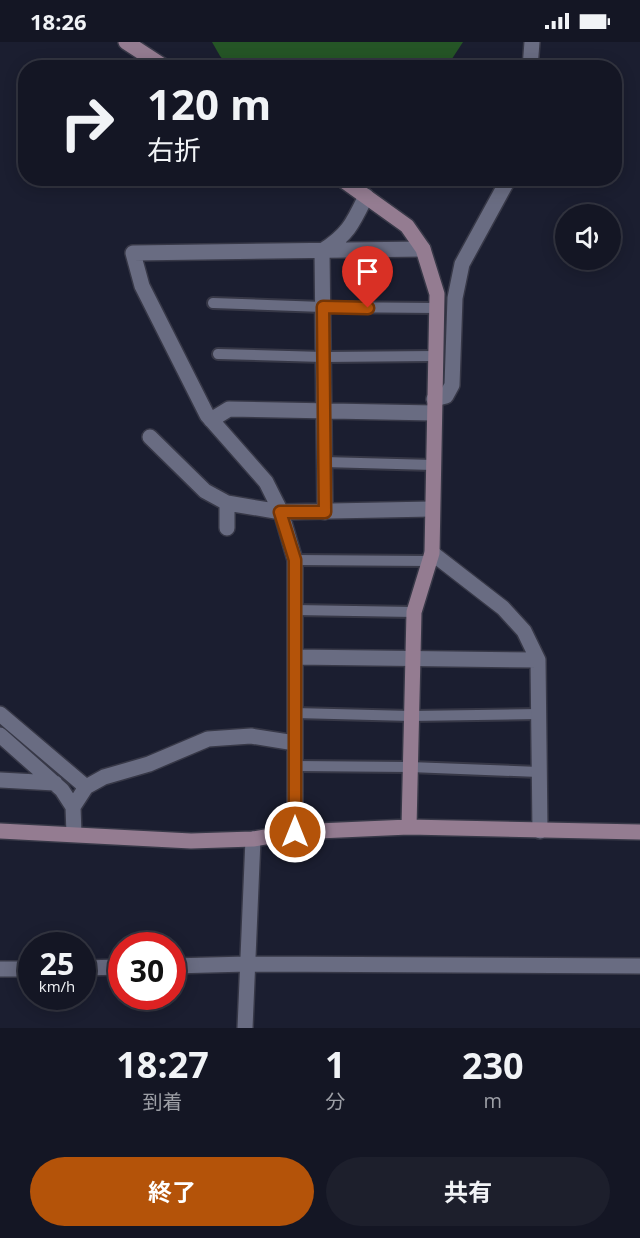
<!DOCTYPE html>
<html lang="ja">
<head>
<meta charset="utf-8">
<style>
  body { margin:0; font-family:"Open Sans","Noto Sans JP",sans-serif; background:#1d1f2c; color:#f1f3f6; height:100vh; display:flex; flex-direction:column; font-size:22px; white-space:nowrap }
  * { box-sizing:border-box; margin:0 }
  p { font-size:20px; color:#9d9fa6 }
  .icon { flex:none; width:33px; height:33px; fill:none; stroke:currentColor; stroke-width:2; stroke-linecap:round; stroke-linejoin:round }
  .map { position:relative; height:986px; overflow:hidden }
  .panel { display:flex; flex-direction:column; background:#141624; flex:1 }
  .panel>* { flex:none }
  .guide { position:absolute; left:18px; top:18px; width:604px; height:126px; border-radius:24px; box-shadow:0 3px 15px #0003,0 0 0 2px #333541; background:#141624; color:#f1f3f6; overflow:hidden }
  .buttons { position:absolute; left:555px; top:162px; display:grid; gap:12px }
  .buttons a { display:grid; place-items:center; width:66px; height:66px; border-radius:50%; background:#141624; box-shadow:0 3px 15px #0003,0 0 0 2px #333541; font-size:30px }
  .speed { position:absolute; left:18px; top:890px; display:flex; gap:12px; font-size:30px; font-weight:700; text-align:center }
  .speed>* { display:grid; place-content:center; width:78px; height:78px; border-radius:50%; background:#141624; box-shadow:0 3px 15px #0003,0 0 0 2px #333541; line-height:1 }
  .speed small { font-size:15px; font-weight:400 }
  .speed .limit { border:9px solid #d22; background:#fff; color:#111 }
  .pin { position:absolute; display:grid; place-items:center; width:51px; height:51px; color:#fff; margin:-62px -26px; border-radius:50% 50% 50% 0; rotate:-45deg; box-shadow:0 0 6px #0007 }
  .pin .icon { rotate:45deg }
  .me { position:absolute; width:66px; margin:-33px; rotate:0deg; stroke-linejoin:round; filter:drop-shadow(0 0 4px #0008) }
  .turn { display:flex; align-items:center; gap:21px; height:126px; padding:0 30px; font-size:27px }
  .turn .icon { width:78px; height:78px; stroke-width:2.5 }
  .turn b { display:block; font-size:42px; line-height:51px }
  .eta { display:flex; justify-content:space-evenly; align-items:center; height:102px; text-align:center }
  .eta b { font-size:36px; font-weight:700; line-height:42px }
  .primary-button { display:flex; gap:12px; margin-top:auto; padding:12px 30px }
  .primary-button a { flex:1; height:69px; border-radius:36px; background:#b45309; color:#fff; font-size:24px; font-weight:700; line-height:69px; text-align:center }
  .primary-button a+a { background:#1d1f2c; color:#f1f3f6 }
  .status { display:flex; justify-content:space-between; align-items:center; height:42px; padding:0 30px; background:#141624; direction:ltr }
  .status svg { height:16px; fill:currentColor }
  .map>svg:first-child { display:block }
  .forest { fill:#255526 }
  .lines { fill:none; stroke-linecap:round; stroke-linejoin:round }
  .lane-casing { stroke:#373847; stroke-width:14 }
  .street-casing { stroke:#373847; stroke-width:18 }
  .secondary-casing { stroke:#373847; stroke-width:18 }
  .lane { stroke:#696c82; stroke-width:10 }
  .street { stroke:#696c82; stroke-width:15 }
  .secondary { stroke:#947c91; stroke-width:15 }
  .route-casing { stroke:#753606; stroke-width:15 }
  .route { stroke:#b45309; stroke-width:10 }
</style>
</head>
<body>
<div class="status"><b>18:26</b><svg viewBox="0 0 49 12"><path d="M0 12V9h3v3zM5 12V6h3v6zM10 12V3h3v9zM15 12V0h3v12zM26 1h20v11H26zM47 4h2v5h-2z"/></svg></div>
<div class="map">
<svg width="640" height="986" viewBox="0 0 640 986">
  <rect width="100%" height="100%" fill="#1b1e30"/>
  <path class="forest" d="M212 0H463L446 26 229 25 220 14Z"/>
  <g class="lines">
    <defs>
      <path id="lane" d="M213 261 323 265 436 266
        M218 312 323 315 435 314
        M324 420 433 423
        M295 518 429 519
        M295 568 414 570
        M295 671 411 674 539 672
        M295 724 410 725 539 730"/>
      <path id="street" d="M530 26 532 0
        M434 357 446 354 452 343 455 256 462 222 509 136
        M211 378 229 367 434 371
        M150 395 205 449 227 461 281 470 432 467
        M227 461V486
        M325 470 322 209C348 193 353 181 366 154
        M432 511 503 566 524 589 538 618
        M295 615 538 618 540 789
        M0 672 86 745
        M0 693 62 748 73 765 74 792
        M0 738 55 741
        M73 765 86 745 104 735 149 722 208 697 251 694 295 701
        M295 790V518L281 470 266 440 207 373 142 244 133 211 423 207
        M172 924 247 922 640 924
        M82 926 122 925
        M0 927H32
        M245 986 253 797"/>
      <path id="secondary" d="M126 0 166 26
        M340 136 407 184 423 207 437 252 432 511 414 570 409 785
        M0 789 191 799 253 797 295 790 409 785 640 790"/>
    </defs>
    <use href="#lane" class="lane-casing"/>
    <use href="#street" class="street-casing"/>
    <use href="#secondary" class="secondary-casing"/>
    <use href="#lane" class="lane"/>
    <use href="#street" class="street"/>
    <use href="#secondary" class="secondary"/>
  </g>
  <g class="lines">
    <defs>
      <path id="route" d="M295 790V518L280 470H325L323 265 368 266"/>
    </defs>
    <use href="#route" class="route-casing"/>
    <use href="#route" class="route"/>
  </g>
</svg>
<div class="buttons">
<a><svg class="icon" aria-label="sound" viewBox="0 0 24 24"><path d="M4 9h4l5-4v14l-5-4H4zM17 9q2 3 0 6"/></svg></a>
</div>
<div class="speed"><div>25<small>km/h</small></div><div class="limit">30</div></div>
<div class="pin" style="left:368px;top:266px;background:#d93025"><svg class="icon" aria-label="arrive" viewBox="0 0 24 24"><path d="M6 21V4h12l-3 4 3 4H6"/></svg></div>
<svg class="me" style="left:295px;top:790px" viewBox="-20 -20 40 40"><circle r="17" fill="#b45309" stroke="#fff" stroke-width="3"/><path d="M0-11L8 9 0 5-8 9z" fill="#fff"/></svg>
<div class="guide">
<div class="turn"><svg class="icon" aria-label="right" viewBox="0 0 24 24"><path d="M7 20v-9h11M14 6l5 5-5 5"/></svg><div><b>120 m</b>右折</div></div>
</div>
</div>
<section class="panel">
<div class="eta">
<div><b>18:27</b><p>到着</p></div>
<div><b>1</b><p>分</p></div>
<div><b>230</b><p>m</p></div>
</div>
<div class="primary-button"><a>終了</a><a>共有</a></div>
</section>
</body>
</html>
